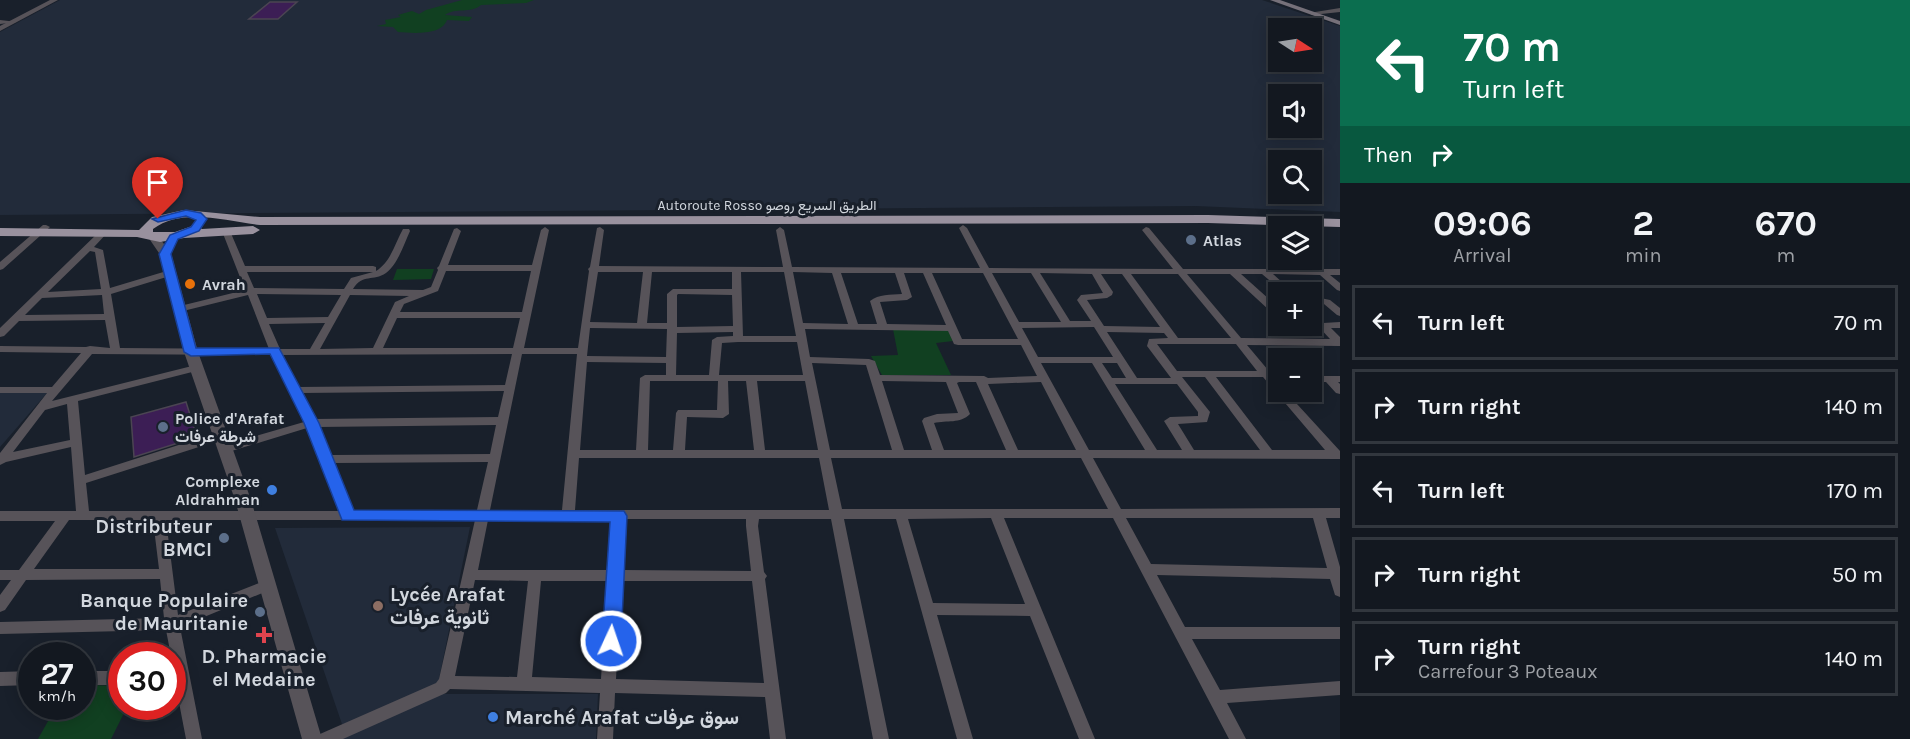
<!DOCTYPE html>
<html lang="en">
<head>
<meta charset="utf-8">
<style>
  body { margin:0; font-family:Karla,Vazirmatn,sans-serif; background:#20252d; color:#f1f3f6; height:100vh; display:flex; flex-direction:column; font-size:22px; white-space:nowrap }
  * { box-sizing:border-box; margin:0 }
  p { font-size:20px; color:#9da0a5 }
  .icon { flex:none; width:33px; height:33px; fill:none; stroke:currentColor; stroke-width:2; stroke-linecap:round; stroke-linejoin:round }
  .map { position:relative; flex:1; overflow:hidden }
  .drawer { display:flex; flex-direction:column; background:#131820; width:570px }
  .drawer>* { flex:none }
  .hud { background:#0b6e4f; color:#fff; overflow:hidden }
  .needle { width:39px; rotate:102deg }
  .fabs { position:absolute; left:1268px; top:18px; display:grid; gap:12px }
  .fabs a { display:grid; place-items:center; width:54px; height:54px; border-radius:0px; background:#131820; box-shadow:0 3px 15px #0003,0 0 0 2px #32373e; font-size:30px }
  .speed { position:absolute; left:18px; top:642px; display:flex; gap:12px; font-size:30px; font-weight:700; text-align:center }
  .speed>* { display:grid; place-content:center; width:78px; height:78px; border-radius:50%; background:#131820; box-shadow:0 3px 15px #0003,0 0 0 2px #32373e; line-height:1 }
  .speed small { font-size:15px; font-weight:400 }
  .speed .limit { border:9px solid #d22; background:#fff; color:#111 }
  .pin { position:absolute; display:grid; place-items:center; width:51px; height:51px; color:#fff; margin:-62px -26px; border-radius:50% 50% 50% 0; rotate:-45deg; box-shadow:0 0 6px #0007 }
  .pin .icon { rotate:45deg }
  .me { position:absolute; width:66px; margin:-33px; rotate:3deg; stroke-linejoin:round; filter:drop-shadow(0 0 4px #0008) }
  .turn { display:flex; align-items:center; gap:21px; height:126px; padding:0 24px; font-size:27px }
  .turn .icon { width:78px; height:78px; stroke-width:2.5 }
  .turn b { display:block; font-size:42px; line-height:51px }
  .then { display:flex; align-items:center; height:57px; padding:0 24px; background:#0003; gap:12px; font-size:22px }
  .eta { display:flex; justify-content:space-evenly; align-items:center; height:102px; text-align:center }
  .eta b { font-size:36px; font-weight:700; line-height:42px }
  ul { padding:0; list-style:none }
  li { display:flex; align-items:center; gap:18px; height:75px; margin:0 12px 9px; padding:0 12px; border:3px solid #32373e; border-radius:0px }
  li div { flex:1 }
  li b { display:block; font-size:22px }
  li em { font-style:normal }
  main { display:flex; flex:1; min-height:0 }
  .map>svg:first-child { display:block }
  .built { fill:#222b3a; fill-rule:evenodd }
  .green { fill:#114021 }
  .building { fill:#3c1e55; stroke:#4b4552; stroke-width:1.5 }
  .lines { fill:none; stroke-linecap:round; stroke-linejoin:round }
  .minor { fill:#575359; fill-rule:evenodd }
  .tertiary { fill:#575359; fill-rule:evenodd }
  .secondary { fill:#76717a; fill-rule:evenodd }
  .trunk { fill:#99919e; fill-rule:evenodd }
  .route { fill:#2563eb; stroke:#184099; stroke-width:1.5 }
  .service-dot { fill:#5c6f8a; stroke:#19202b; stroke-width:2 }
  .food-dot { fill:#e8710a; stroke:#19202b; stroke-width:2 }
  .shop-dot { fill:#3f7fe0; stroke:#19202b; stroke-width:2 }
  .education-dot { fill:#8d6e63; stroke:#19202b; stroke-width:2 }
  .health-dot { fill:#e0444e; stroke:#19202b; stroke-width:2 }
  .labels { text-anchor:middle; stroke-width:6; stroke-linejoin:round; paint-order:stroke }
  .far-street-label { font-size:14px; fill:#d2d7de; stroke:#19202b }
  .poi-label { font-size:16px; font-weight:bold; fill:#d2d7de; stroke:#19202b; text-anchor:start }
  .near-poi-label { font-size:20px; font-weight:bold; fill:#d2d7de; stroke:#19202b; text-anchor:end }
</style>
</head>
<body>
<main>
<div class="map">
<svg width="1340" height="739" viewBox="0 0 1340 739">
  <rect width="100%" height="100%" fill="#19202b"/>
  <path class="built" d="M60 0H1262L1340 26V212L1196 206 0 215V32ZM1278 28H1311V62H1278ZM1278 94H1311V128H1278ZM1278 160H1311V194H1278Z
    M0 393H47L0 447Z
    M470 527 438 684 343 727 275 528Z
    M437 694H598L596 739H339Z"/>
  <path class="green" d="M462 0H534L526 3 481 5C471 14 455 7 445 15L472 17 469 21 447 20C441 36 413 33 398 32L393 27 377 26 386 24 385 20 401 17 398 15 412 11 419 14 426 10Z
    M397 269H434L431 279 393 280Z
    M893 329 948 330 953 341 936 343 951 375H882L871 356 898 355Z
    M83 685 121 686 122 706 127 707 111 739H38L56 707 82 706Z"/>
  <path class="building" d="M270 2H297L278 19H249Z
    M186 402 197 437 134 457 131 417Z"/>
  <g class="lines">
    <path class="minor" d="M0 20 17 22 0 24Z
      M43 225H46L50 227 3 269 0 270V262Z
      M963 225 967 228 989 268 1173 269 1142 230 1146 227 1149 228 1183 269H1340V275H1330L1340 283V291L1337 290 1320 275 1273 274 1293 292H1283L1262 274H1241L1278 307V314L1269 310 1230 274H1187L1241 338 1330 339 1318 326 1323 323 1340 322V328H1331L1340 337V346L1247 345 1278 382V392H1286L1340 451V459L1093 458 1121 509 1340 508V518H1326L1340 567V597L1335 595 1330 579 1157 575 1185 627H1340V639H1192L1220 690 1340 681V695L1227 703 1246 739H1229L1113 518H1004L1095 739H1079L1030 616 937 615 973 739H957L896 519H844L889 739H873L831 519H759L758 526 764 572 767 576 765 579 786 739H770L765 697 615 693 613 739H597L600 693 450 689 446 693 343 739H318L320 734 436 683 439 679 475 520H166L178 615 267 580 272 581 274 585 272 589 180 627 202 739H186L172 666V656H171L166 630 0 634V622L164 618 160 579 26 580 5 610 0 612V595L11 580H0V570H19L55 521H0V511H76L71 447 6 462 0 465V453L47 393H0V387H52L81 353 0 352V346L86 347 90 346 110 348 105 320 19 321 4 336 0 337V328L101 230H107L108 232 94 247 103 250 110 288 170 270 175 273 173 275 111 294 120 348 269 349 248 295 179 312 174 309 176 307 245 290 222 231 223 229 226 228 230 231 245 266H373L376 267V271C391 262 395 243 403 229H409L410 231C404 244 398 264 386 273 373 282 363 273 353 289L423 290 431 287 438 270 437 268 439 266 454 229 457 228 461 231 448 265H532L541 230 545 227 549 230 524 348H578L589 271 588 269 590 267 597 228 600 227 604 230 599 266 783 267 776 230 780 227 784 230 792 267 980 268 959 228ZM90 251 95 252 101 289 48 292ZM446 271H531L522 312H400L404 304 438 291ZM247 272H373L351 278 344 289 254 288ZM598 272H643L637 323 590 322ZM652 272H732V289H673L667 294V323H647ZM741 272H784L796 336H743ZM793 272 832 273 848 324 803 323ZM841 273H895L902 294C890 295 879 294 870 301L877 324H858ZM904 273H923L946 325 887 324 880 302 907 300 912 297ZM932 273H983L1018 339H962ZM992 273H1031L1061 322H1019ZM1040 273 1092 274 1103 293 1081 295 1077 300 1091 321H1070ZM1101 274H1122L1160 327 1104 326 1087 300 1107 298 1112 295 1113 292ZM1131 274H1178L1231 338H1178ZM257 294 341 295 328 317 267 318ZM678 294 732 295 733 326 677 327V295ZM102 295 104 314 25 315 42 298ZM350 295 409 296 395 302 373 348 320 349ZM397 318H520L513 348H383ZM325 323 310 349H280L269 324ZM1094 327 1113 357H1038L1022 328ZM590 328 667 329 666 357 587 356ZM805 329 948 331 954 344 958 345H1021L1037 376 988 378 984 376 880 375 875 361 869 359 810 357ZM733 332V336L717 337 712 340 709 375H676L677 333ZM1107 332 1164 333 1168 338 1149 339 1147 346 1171 378H1137ZM738 342H797L803 375H719L722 343ZM1157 344H1236L1257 371H1177ZM92 354 272 355 304 422 221 446 219 449 221 452 225 453 307 428 322 459 340 511H89L86 483 224 439 226 436 224 433H216L85 475 78 401 200 370 201 368 196 365 52 401ZM512 354 505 385 298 387 282 355ZM522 354H577L562 510H490ZM587 362 666 363V375H645L640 378 636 450H580ZM812 363 866 365 892 450H830ZM1041 363H1092L1145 450H1089ZM1102 363H1117L1126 378H1112ZM1182 377H1205L1260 450H1194L1178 424 1207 422 1210 412ZM1216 377H1263L1325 450H1272ZM650 381H718L717 410H678L676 413 673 450H648ZM728 381H746L754 450H685L687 417 723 418 729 414ZM757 381H805L818 450H765ZM882 381 946 382 958 413 937 414 924 418 922 421 932 450H904ZM959 382H976L1006 450H944L934 423C947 420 960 424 970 414L957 383ZM1041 382 1076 450H1018L988 384ZM1115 384H1177L1198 412V416L1170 417 1164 421 1182 450H1157ZM504 391 498 417 314 419 301 393ZM67 404 70 440 13 452 45 410ZM496 425 490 454 332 455 318 427ZM579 458H819L829 510H575ZM831 458H1081L1108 509H842ZM488 462 477 510 352 511 335 463ZM991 518 1025 604 933 603 908 519ZM1126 518H1313L1327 568 1151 564ZM564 519H611L608 570H478L488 520ZM624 519H746V526L751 571 622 570ZM69 520H153L159 569H34ZM475 580 528 581 517 677 455 676ZM541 581H607L601 679 532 677ZM621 581H752L764 683 616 679Z
      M1311 296 1330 300 1340 308V316L1337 315 1324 304 1311 302Z
      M1311 376H1340V382H1338L1340 384V394L1336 393 1326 382H1311Z
      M32 671V685L0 686V672Z
      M82 671H122V685H82Z"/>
    <path class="tertiary" d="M50 0H58L0 31V26Z
      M1340 8V12L1312 15 1309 13Z
      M153 234 157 235 171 253 198 352 251 500 322 739H302L235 500 184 352 159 253 148 237Z"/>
    <path class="secondary" d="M1270 0H1280L1340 21V25Z"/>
    <path class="trunk" d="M184 210 260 217 1208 215 1340 219V227L1208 223 260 225C226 221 182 207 153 229V232H175L195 225 202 229 253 226 260 230 253 234 184 238 160 242 137 237 0 236V228L139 230 152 217Z"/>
  </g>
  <path class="route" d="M186 210 201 213 207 219 199 231 178 239 171 254 196 348H279L319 423 354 510 624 511 627 516 621 641 618 646 611 649 604 646 602 641 610 522 342 520 304 423 270 354 191 356 184 352 159 254 170 235 191 227 196 220 186 216 158 222 152 219Z"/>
  <g class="service-dot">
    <circle cx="1191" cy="240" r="6"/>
    <circle cx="163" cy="427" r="6"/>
    <circle cx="224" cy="538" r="6"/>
    <circle cx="260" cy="612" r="6"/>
  </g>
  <circle class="food-dot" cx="190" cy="284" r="6"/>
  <g class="shop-dot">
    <circle cx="272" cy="490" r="6"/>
    <circle cx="493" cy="717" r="6"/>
  </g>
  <circle class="education-dot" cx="378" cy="606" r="6"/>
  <path class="health-dot" d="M261 626h6v6h6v6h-6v6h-6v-6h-6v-6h6z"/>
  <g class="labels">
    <g class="far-street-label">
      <text x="767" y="210">Autoroute Rosso الطريق السريع روصو</text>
    </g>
    <g class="poi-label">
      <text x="1203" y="246">Atlas</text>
      <text x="202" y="290">Avrah</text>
      <text x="175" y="424">Police d'Arafat<tspan x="175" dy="18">شرطة عرفات</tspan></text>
      <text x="260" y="487" text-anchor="end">Complexe<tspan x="260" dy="18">Aldrahman</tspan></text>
    </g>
    <g class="near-poi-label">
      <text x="212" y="533">Distributeur<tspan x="212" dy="23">BMCI</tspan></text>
      <text x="390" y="601" text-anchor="start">Lycée Arafat<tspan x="390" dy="23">ثانوية عرفات</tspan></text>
      <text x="248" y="607">Banque Populaire<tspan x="248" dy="23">de Mauritanie</tspan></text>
      <text x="264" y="663" text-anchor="middle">D. Pharmacie<tspan x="264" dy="23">el Medaine</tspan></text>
      <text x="505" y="724" text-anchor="start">Marché Arafat سوق عرفات</text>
    </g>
  </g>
</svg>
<div class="fabs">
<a><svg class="needle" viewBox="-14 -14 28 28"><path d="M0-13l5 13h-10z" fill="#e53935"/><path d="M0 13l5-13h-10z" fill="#9da0a5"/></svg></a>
<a><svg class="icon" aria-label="sound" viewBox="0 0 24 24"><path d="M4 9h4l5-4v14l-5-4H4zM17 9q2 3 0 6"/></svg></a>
<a><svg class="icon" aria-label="search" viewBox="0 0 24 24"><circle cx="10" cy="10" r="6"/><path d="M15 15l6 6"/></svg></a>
<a><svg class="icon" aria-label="layers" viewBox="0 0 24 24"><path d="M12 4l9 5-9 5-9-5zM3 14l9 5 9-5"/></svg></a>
<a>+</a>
<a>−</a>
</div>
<div class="speed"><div>27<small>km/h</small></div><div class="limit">30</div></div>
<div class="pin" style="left:158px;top:219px;background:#d93025"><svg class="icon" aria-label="arrive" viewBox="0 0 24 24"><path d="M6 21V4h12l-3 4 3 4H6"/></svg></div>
<svg class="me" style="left:611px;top:641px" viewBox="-20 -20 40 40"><circle r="17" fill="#2563eb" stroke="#fff" stroke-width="3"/><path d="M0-11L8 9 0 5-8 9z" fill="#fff"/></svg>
</div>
<section class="drawer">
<div class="hud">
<div class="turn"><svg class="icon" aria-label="left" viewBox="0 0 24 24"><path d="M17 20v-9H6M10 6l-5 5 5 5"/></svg><div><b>70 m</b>Turn left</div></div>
<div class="then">Then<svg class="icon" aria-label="right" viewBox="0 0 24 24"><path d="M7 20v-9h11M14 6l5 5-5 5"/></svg></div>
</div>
<div class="eta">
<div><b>09:06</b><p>Arrival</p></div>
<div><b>2</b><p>min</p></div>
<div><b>670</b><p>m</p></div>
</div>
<ul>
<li><svg class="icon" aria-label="left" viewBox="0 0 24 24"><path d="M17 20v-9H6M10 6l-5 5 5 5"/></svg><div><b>Turn left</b></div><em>70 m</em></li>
<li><svg class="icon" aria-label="right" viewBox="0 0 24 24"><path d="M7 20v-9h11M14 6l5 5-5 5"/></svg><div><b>Turn right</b></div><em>140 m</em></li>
<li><svg class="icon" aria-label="left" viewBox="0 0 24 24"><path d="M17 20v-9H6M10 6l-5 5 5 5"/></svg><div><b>Turn left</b></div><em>170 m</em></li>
<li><svg class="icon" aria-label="right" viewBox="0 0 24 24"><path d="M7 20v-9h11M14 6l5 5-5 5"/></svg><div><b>Turn right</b></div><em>50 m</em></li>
<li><svg class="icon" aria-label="right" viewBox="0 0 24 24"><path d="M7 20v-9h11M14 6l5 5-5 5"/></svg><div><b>Turn right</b><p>Carrefour 3 Poteaux</p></div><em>140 m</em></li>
</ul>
</section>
</main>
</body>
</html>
